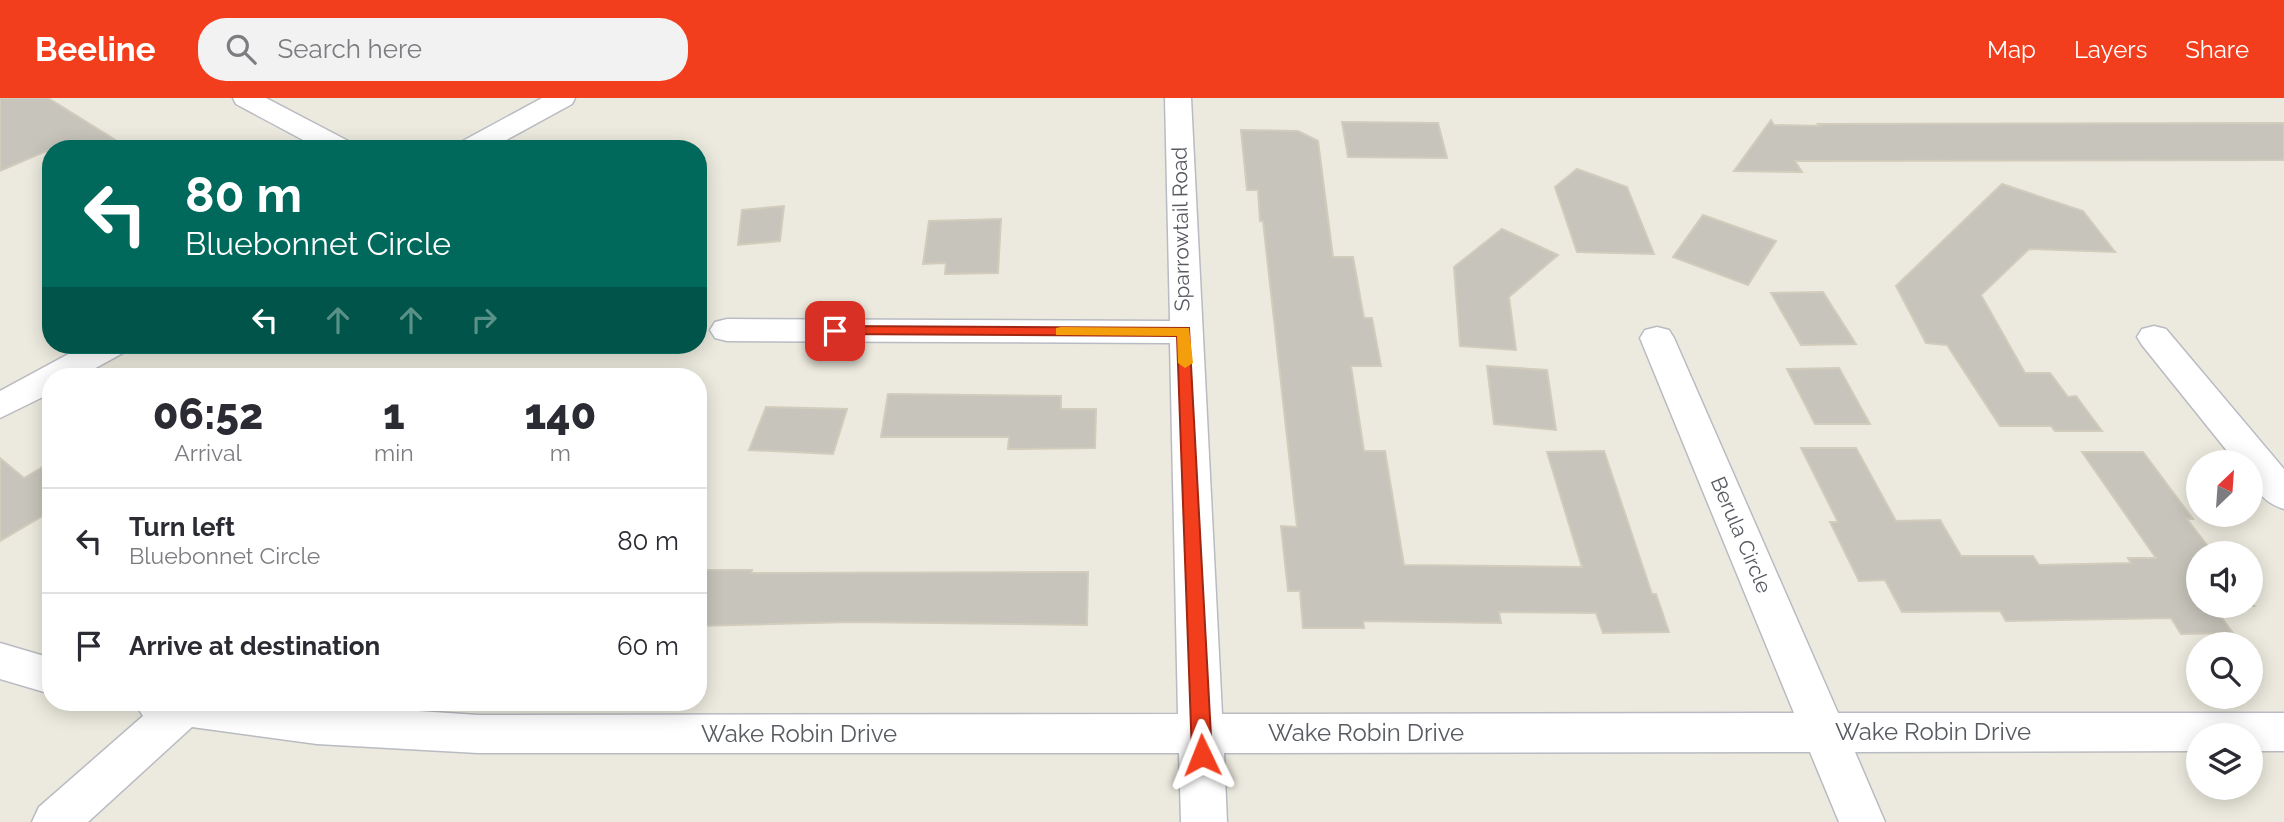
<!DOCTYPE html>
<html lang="en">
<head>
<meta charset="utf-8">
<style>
  body { margin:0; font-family:Raleway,sans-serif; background:#f2f2f3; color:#2b2b33; height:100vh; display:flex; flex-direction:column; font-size:26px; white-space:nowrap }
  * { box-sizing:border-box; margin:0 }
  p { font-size:23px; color:#7c7c81 }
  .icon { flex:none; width:38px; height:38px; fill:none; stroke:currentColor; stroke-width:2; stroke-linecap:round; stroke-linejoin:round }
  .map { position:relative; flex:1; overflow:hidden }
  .side { position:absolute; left:42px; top:270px; width:665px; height:343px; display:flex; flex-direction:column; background:#fff; border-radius:28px; box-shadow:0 4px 18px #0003 }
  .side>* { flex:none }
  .hud { position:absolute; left:42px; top:42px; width:665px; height:214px; border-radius:28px; box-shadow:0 4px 18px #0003; background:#00695c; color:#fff; overflow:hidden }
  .needle { width:46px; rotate:25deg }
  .tools { position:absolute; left:2186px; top:352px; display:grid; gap:14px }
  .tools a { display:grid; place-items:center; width:77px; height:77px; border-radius:50%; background:#fff; box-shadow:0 4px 18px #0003; font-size:35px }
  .pin { position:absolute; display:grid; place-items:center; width:60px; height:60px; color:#fff; margin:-30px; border-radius:14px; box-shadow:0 4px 10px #0006 }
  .me { position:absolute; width:77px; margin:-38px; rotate:358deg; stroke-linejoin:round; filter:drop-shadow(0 0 5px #0008) }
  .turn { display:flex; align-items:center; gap:24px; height:147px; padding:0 28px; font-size:32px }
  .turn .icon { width:91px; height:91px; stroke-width:2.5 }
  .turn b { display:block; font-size:49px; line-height:60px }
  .lanes { display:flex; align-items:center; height:66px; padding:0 28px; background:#0003; justify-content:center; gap:35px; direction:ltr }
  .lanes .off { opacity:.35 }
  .eta { display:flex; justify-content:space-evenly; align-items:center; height:119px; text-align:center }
  .eta b { font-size:42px; font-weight:800; line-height:49px }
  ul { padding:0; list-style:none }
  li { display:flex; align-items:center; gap:21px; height:105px; padding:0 28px; border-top:2px solid #e1e1e2 }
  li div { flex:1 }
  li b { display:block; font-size:26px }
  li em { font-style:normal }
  header { display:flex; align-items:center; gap:42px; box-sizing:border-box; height:98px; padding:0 35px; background:#f33e1d; color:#fff }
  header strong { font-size:33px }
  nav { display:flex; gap:38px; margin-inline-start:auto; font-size:24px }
  .search { width:490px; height:63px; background:#f2f2f3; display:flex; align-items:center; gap:18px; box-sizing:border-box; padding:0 24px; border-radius:28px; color:#7c7c81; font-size:26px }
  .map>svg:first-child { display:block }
  .building { fill:#c7c4bb; stroke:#d1ccbc; stroke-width:2 }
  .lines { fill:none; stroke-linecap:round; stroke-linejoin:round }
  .street-casing { stroke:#b9bbc2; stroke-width:3 }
  .street { fill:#fff; fill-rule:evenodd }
  .route { fill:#f33e1d; stroke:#9e2813; stroke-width:2 }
  .slow { fill:#f59e0b }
  .labels { text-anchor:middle; stroke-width:5; stroke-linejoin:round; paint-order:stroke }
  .street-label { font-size:21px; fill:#575b61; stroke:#fff }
  .near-street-label { font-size:24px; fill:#575b61; stroke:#fff }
</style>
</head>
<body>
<header>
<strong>Beeline</strong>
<div class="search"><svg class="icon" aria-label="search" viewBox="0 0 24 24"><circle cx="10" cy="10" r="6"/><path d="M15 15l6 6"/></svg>Search here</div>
<nav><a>Map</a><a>Layers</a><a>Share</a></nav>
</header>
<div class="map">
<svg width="2284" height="724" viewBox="0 0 2284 724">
  <rect width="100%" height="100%" fill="#eceade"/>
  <path class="building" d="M0 0H48L130 51H51L0 73Z
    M1771 22 1774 27 1820 28 1818 26 2284 25V62L1795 63 1802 74 1734 73Z
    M1342 24 1438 25 1447 60 1348 59Z
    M1241 32 1298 33 1318 43 1333 159H1353L1364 220H1372L1381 268H1351L1364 353H1385L1404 467 1582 469 1547 354 1604 353 1652 496H1656L1669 534 1603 535 1596 515 1499 514 1501 525 1363 523 1364 530H1303L1300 493H1288L1281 428 1297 429 1263 123H1260L1258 92H1247Z
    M1577 71 1627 89 1654 156 1577 154 1555 89Z
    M2002 86 2083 113 2115 154 2029 151 1981 197 2025 275H2050L2068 299 2076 298 2102 333H2055L2051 328H2000L1947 247 1926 245 1896 188Z
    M784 108 780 143 738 147 742 112Z
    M1703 117 1776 143 1748 187 1673 159Z
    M1001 121 998 175 945 176 946 165 923 166 929 123Z
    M1502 131 1558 157 1509 199 1516 252 1460 248 1454 169Z
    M1823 194 1856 246 1801 247 1771 195Z
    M1487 268 1547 272 1556 332 1494 326Z
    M1839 270 1870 326H1815L1787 271Z
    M888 296 1061 298V311H1096L1095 350 1008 351 1009 339H881Z
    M766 309 847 311 833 356 749 352Z
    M1801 350H1856L1896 423 1940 422 1961 458H2033L2039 467 2131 465 2128 460H2156L2082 354H2143L2193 421H2187L2213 455H2198V508H2250V504L2254 508H2213L2233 535 2181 536 2171 520 2006 523 2000 513 1902 514 1885 482 1859 483 1830 424H1838Z
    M0 360 24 380 51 364V413L0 443Z
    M698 472H752L751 475 1088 474 1087 527 852 524 698 528Z"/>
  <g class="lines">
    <defs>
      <path id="street" d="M233 0H266L352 45 356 51H320L236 6Z
        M542 0H575L572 6 490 51H455L459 45Z
        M1165 0H1191L1222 616 1794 615 1640 240 1645 232 1657 229 1669 232 1674 240 1838 615H2284V653H2250V637H2198V653L1855 654 1885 724H1839L1810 654 1224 655 1227 724H1181L1179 655H478L317 646 192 629 88 724H32L39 709 143 618 134 604H284L478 617 1178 616 1170 245 727 243 715 240 710 232 715 224 727 221 1170 223Z
        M2154 228 2166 231 2284 371V411C2261 404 2250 387 2250 364H2236L2142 247 2137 239 2142 231Z
        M85 247H128L123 255 81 278H51V295L0 320V293Z
        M0 545 51 560V596L0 581Z"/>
    </defs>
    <use href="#street" class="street-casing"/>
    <use href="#street" class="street"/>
  </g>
  <path class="route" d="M835 228 1189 230 1212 657 1209 664 1202 666 1195 664 1192 657 1177 238 830 236 828 233Z"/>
  <path class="slow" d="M1061 229 1189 230 1193 265 1185 270 1178 265 1177 238 1056 237V230Z"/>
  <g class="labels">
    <g class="street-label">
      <text transform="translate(1181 131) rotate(-91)" y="7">Sparrowtail Road</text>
      <text transform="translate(1741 437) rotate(67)" y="7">Berula Circle</text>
    </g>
    <g class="near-street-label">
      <text x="1933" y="642">Wake Robin Drive</text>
      <text x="1366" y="643">Wake Robin Drive</text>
      <text x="799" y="644">Wake Robin Drive</text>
    </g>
  </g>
</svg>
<div class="tools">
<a><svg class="needle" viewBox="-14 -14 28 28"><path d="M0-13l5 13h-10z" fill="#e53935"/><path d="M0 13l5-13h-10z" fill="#7c7c81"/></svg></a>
<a><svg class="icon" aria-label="sound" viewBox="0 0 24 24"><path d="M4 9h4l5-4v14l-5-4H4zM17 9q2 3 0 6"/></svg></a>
<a><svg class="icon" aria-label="search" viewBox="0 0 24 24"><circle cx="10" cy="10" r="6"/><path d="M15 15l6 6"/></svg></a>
<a><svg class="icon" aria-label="layers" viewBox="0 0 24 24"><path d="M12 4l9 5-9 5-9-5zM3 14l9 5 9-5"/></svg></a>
</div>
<div class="pin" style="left:835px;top:233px;background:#d93025"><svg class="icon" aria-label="arrive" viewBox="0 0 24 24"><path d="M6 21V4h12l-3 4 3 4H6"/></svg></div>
<svg class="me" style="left:1202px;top:657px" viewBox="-20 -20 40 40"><path d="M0-17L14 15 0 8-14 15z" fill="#f33e1d" stroke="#fff" stroke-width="4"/></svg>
<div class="hud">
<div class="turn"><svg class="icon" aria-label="left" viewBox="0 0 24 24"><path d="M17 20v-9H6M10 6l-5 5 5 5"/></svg><div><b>80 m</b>Bluebonnet Circle</div></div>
<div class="lanes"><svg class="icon" aria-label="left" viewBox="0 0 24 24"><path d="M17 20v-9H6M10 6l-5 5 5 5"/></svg><svg class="icon off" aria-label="ahead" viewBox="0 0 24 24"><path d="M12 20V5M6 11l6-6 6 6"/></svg><svg class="icon off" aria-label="ahead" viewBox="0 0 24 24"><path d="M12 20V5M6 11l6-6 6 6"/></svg><svg class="icon off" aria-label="right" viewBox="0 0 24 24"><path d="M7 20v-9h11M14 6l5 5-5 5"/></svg></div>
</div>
<section class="side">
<div class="eta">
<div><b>06:52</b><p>Arrival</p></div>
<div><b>1</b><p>min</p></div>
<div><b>140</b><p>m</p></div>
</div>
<ul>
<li><svg class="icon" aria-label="left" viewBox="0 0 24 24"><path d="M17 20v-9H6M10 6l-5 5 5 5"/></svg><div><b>Turn left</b><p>Bluebonnet Circle</p></div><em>80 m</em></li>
<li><svg class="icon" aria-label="arrive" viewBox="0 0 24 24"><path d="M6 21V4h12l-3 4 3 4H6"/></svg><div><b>Arrive at destination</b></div><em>60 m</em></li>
</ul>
</section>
</div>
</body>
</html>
